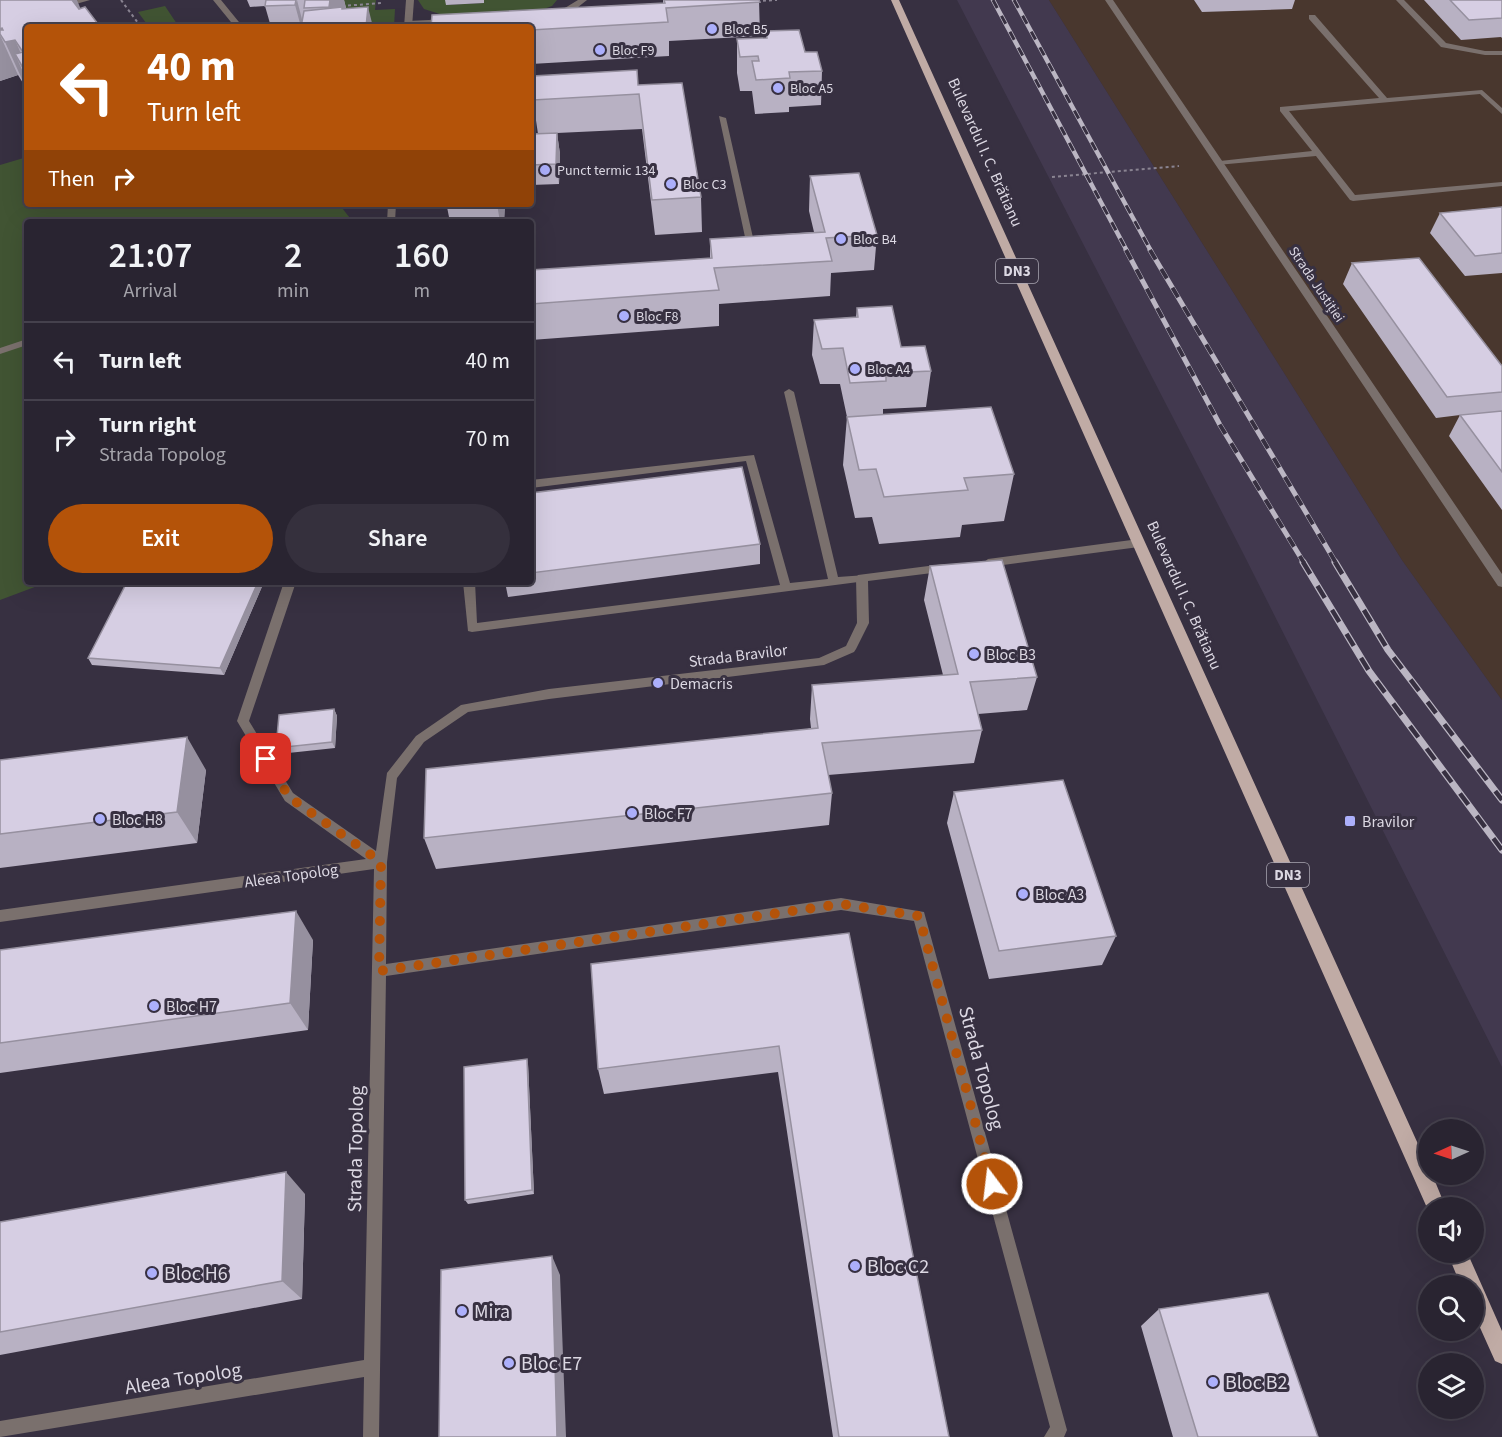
<!DOCTYPE html>
<html lang="en">
<head>
<meta charset="utf-8">
<style>
  body { margin:0; font-family:"Source Sans 3",sans-serif; background:#35303d; color:#f1f3f6; height:100vh; display:flex; flex-direction:column; font-size:22px; white-space:nowrap }
  * { box-sizing:border-box; margin:0 }
  p { font-size:20px; color:#a5a4ab }
  .icon { flex:none; width:33px; height:33px; fill:none; stroke:currentColor; stroke-width:2; stroke-linecap:round; stroke-linejoin:round }
  .map { position:relative; flex:1; overflow:hidden }
  .side { position:absolute; left:24px; top:219px; width:510px; height:366px; display:flex; flex-direction:column; background:#292431; border-radius:6px; box-shadow:0 6px 24px #0002,0 0 0 2px #45414d }
  .side>* { flex:none }
  .banner { position:absolute; left:24px; top:24px; width:510px; height:183px; border-radius:6px; box-shadow:0 6px 24px #0002,0 0 0 2px #45414d; background:#b45309; color:#fff; overflow:hidden }
  .needle { width:39px; rotate:267deg }
  .tools { position:absolute; left:1418px; top:1119px; display:grid; gap:12px }
  .tools a { display:grid; place-items:center; width:66px; height:66px; border-radius:50%; background:#292431; box-shadow:0 6px 24px #0002,0 0 0 2px #45414d; font-size:30px }
  .pin { position:absolute; display:grid; place-items:center; width:51px; height:51px; color:#fff; margin:-26px; border-radius:12px; box-shadow:0 3px 9px #0006 }
  .me { position:absolute; width:66px; margin:-33px; rotate:345deg; stroke-linejoin:round; filter:drop-shadow(0 0 4px #0008) }
  .turn { display:flex; align-items:center; gap:21px; height:126px; padding:0 24px; font-size:27px }
  .turn .icon { width:78px; height:78px; stroke-width:2.5 }
  .turn b { display:block; font-size:42px; line-height:51px }
  .then { display:flex; align-items:center; height:57px; padding:0 24px; background:#0003; gap:12px; font-size:22px }
  .eta { display:flex; justify-content:space-evenly; align-items:center; height:102px; text-align:center }
  .eta b { font-size:36px; font-weight:600; line-height:42px }
  .cta { display:flex; gap:12px; margin-top:auto; padding:12px 24px }
  .cta a { flex:1; height:69px; border-radius:36px; background:#b45309; color:#fff; font-size:24px; font-weight:600; line-height:69px; text-align:center }
  .cta a+a { background:#35303d; color:#f1f3f6 }
  ul { padding:0; list-style:none }
  li { display:flex; align-items:center; gap:18px; height:78px; padding:0 24px; border-top:2px solid #45414d }
  li div { flex:1 }
  li b { display:block; font-size:22px }
  li em { font-style:normal }
  .map>svg:first-child { display:block }
  .built { fill:#42394f }
  .industrial { fill:#49372e }
  .green { fill:#415433 }
  .lines { fill:none; stroke-linecap:round; stroke-linejoin:round }
  .path { stroke:#8a8492; stroke-width:2; stroke-dasharray:3 3; stroke-linecap:butt }
  .service { fill:#7a706d; fill-rule:evenodd }
  .minor { fill:#7a706d; fill-rule:evenodd }
  .primary { fill:#c0aba5; fill-rule:evenodd }
  .rail-far2-casing { stroke:#bbb6c3; stroke-width:4.5 }
  .rail-far1-casing { stroke:#bbb6c3; stroke-width:5 }
  .rail-casing { stroke:#bbb6c3; stroke-width:7 }
  .rail-far2 { stroke:#373041; stroke-width:3; stroke-dasharray:9; stroke-linecap:butt }
  .rail-far1 { stroke:#373041; stroke-width:4; stroke-dasharray:11; stroke-linecap:butt }
  .rail { stroke:#373041; stroke-width:4.5; stroke-dasharray:14; stroke-linecap:butt }
  .wall { fill:#b8b1c3 }
  .shaded-wall { fill:#96909f }
  .building { fill:#d6cee3; stroke:#96909f; stroke-width:1.5 }
  .route { stroke:#b45309; stroke-width:10; stroke-dasharray:0 18 }
  .poi-dot { fill:#acaffb; stroke:#373041; stroke-width:2 }
  .labels { text-anchor:middle; stroke-width:6; stroke-linejoin:round; paint-order:stroke }
  .far-poi-label { font-size:14px; fill:#dcd8e3; stroke:#373041; text-anchor:start }
  .far-street-label { font-size:14px; fill:#dcd8e3; stroke:#373041 }
  .shield { fill:#373041; stroke:#aaa6b2; stroke-width:1.5 }
  .shield-label { font-size:15px; font-weight:bold; fill:#dcd8e3 }
  .street-label { font-size:16px; fill:#dcd8e3; stroke:#373041 }
  .poi-label { font-size:16px; fill:#dcd8e3; stroke:#373041; text-anchor:start }
  .near-street-label { font-size:20px; fill:#dcd8e3; stroke:#373041 }
  .near-poi-label { font-size:20px; fill:#dcd8e3; stroke:#373041; text-anchor:start }
</style>
</head>
<body>
<div class="map">
<svg width="1502" height="1437" viewBox="0 0 1502 1437">
  <rect width="100%" height="100%" fill="#373041"/>
  <path class="built" d="M957 0H1049L1402 560 1502 700V1067L1242 551Z"/>
  <path class="industrial" d="M1049 0H1502V700L1402 560Z"/>
  <path class="green" d="M311 0H376L375 10 395 9 394 27H344Z
    M418 0H446V5L484 3V0H557L552 6 541 10 443 15 424 9Z
    M165 6 179 27H149L138 12Z
    M27 157V204H339L353 222H27V582H48L0 600V165Z"/>
  <g class="lines">
    <path class="path" d="M121 0 141 27
      M757 1 777 0
      M342 6 382 3
      M1052 177 1179 166"/>
    <path class="service" d="M213 0H221L243 27H235Z
      M578 0H587L568 15 559 16 555 14Z
      M1396 0H1404L1446 43 1485 51H1502V55H1485L1441 47Z
      M1309 15H1315L1387 98 1482 90 1502 108V114L1480 94 1289 111 1355 195 1502 182V186L1353 201 1350 200 1316 156 1217 165 1216 163 1220 161 1312 151 1280 111V107L1379 98 1309 19Z
      M449 19H452V23L408 25 404 23 408 21Z
      M719 116 726 118 756 251 755 253 748 251Z
      M27 339V345L0 354V348Z
      M789 389 794 392 838 577 866 575 868 578 866 581 472 632 468 631 463 582H475L477 623 780 585 746 461 531 488V480L754 455 790 583 828 579 784 392Z"/>
    <path class="minor" d="M78 0H90L62 8 58 6Z
      M406 0H414L412 27H404Z
      M1105 0H1113L1502 574V587L1498 586Z
      M388 204H396L395 222H387Z
      M1139 539 1144 543 1139 547 988 567 983 563 988 559Z
      M944 564 949 568 948 571 868 581 869 623 856 649 854 652 824 665 549 699 468 712 424 742 397 778 387 862 386 964 841 898 924 912 1067 1430 1064 1437H1044L1050 1427 914 921 841 910 386 976 379 1437H363L364 1377 0 1437V1421L364 1360 374 869 0 922V910L366 859 285 801 237 721 284 582H296L249 721 293 793 376 851 387 773 416 736 461 705 549 689 819 658 846 646 857 623 856 578 858 575Z"/>
    <path class="primary" d="M891 0H899L1428 1166V1174H1432L1446 1208H1428V1210Z
      M1447 1252H1467L1502 1331V1364L1495 1361 1473 1312V1286H1461Z"/>
    <defs>
      <path id="rail-far2" d="M993 0 1127 251
        M1014 0 1151 251"/>
      <path id="rail-far1" d="M1126 250 1220 425 1304 563
        M1150 250 1336 563"/>
      <path id="rail" d="M1303 562 1369 671 1502 850
        M1335 562 1388 650 1502 800"/>
    </defs>
    <use href="#rail-far2" class="rail-far2-casing"/>
    <use href="#rail-far1" class="rail-far1-casing"/>
    <use href="#rail" class="rail-casing"/>
    <use href="#rail-far2" class="rail-far2"/>
    <use href="#rail-far1" class="rail-far1"/>
    <use href="#rail" class="rail"/>
  </g>
  <path class="wall" d="M0 0 80 9 98 24 99 27H27V88H26L18 75 0 81Z
    M247 0H344L346 8 373 27H271L265 6 250 7Z
    M445 0H484V3L446 5Z
    M663 0H759L760 36 669 41V56L531 64V27L663 3Z
    M1194 0H1295L1292 9 1202 12Z
    M1424 0H1502V38L1501 37 1461 40Z
    M766 31 805 52 822 71 821 105 789 107V112L755 114 752 91H740L737 73V39L766 38Z
    M638 85 701 197 702 232 655 235 642 129 557 133 560 154 559 184 531 185V134H538L533 100Z
    M810 176 877 235 874 270 831 273 830 296 719 304V326L531 340V270L710 258V239L814 232 809 211Z
    M505 204 504 222H450L447 207Z
    M1502 207V273L1465 276 1430 233 1440 213Z
    M1352 263 1502 366V510L1449 436 1460 415 1436 418 1343 284Z
    M857 308 901 347 931 371 926 407 883 409V415L1014 474 1004 521 962 525 960 537 879 544 872 517 855 518 843 465 847 417 840 384H820L812 355 814 320 856 317Z
    M531 493 760 544V564L508 597 505 582H531Z
    M930 566 1037 677 1027 710 978 714 982 730 974 763 828 775 832 793 829 825 436 869 424 838 811 728 810 719 812 685 943 675 924 600Z
    M127 582H264L224 675 92 665 88 658Z
    M334 709 337 716 335 748 279 754 276 748Z
    M0 760 206 770 197 843 0 868Z
    M954 792 1116 936 1102 965 989 979 947 823Z
    M849 933 949 1437H833L778 1072 604 1094 598 1069Z
    M313 940 308 1030 0 1073V950Z
    M527 1059 528 1064 534 1194 468 1204 465 1200Z
    M305 1194 302 1299 0 1355V1222Z
    M1159 1309 1318 1437H1173L1141 1326Z"/>
  <path class="shaded-wall" d="M71 0H77L88 27Z
    M297 0 304 27H301L295 5Z
    M330 0H344L346 8 334 27 329 7Z
    M368 7 373 27H366Z
    M98 24 99 27H90V26Z
    M2 28 15 40 26 65H27V77L15 54 27 81V88H26L5 42 0 34V29Z
    M0 35 18 75 0 81Z
    M557 133 560 154 559 184 556 164Z
    M497 204H505L504 222H500Z
    M258 582H264L224 675 220 668Z
    M334 709 337 716 335 748 332 742Z
    M187 737 206 770 197 843 177 812Z
    M296 911 313 940 308 1030 290 1003Z
    M527 1059 528 1064 534 1194 532 1190Z
    M286 1172 305 1194 302 1299 282 1281Z
    M552 1256 560 1275 566 1437H557Z"/>
  <path class="building" d="M0 0H72L79 9 85 7 98 24 90 26V27H27V65L22 66 15 54 23 52 15 40 5 42 0 34V30H3L2 28 0 29Z
    M266 0H296L295 5 265 6Z
    M305 0H330L329 7 304 8Z
    M664 0H759L760 2 666 8 668 22 531 30V27H431L432 15 665 3Z
    M1450 0H1502V18L1469 20Z
    M342 7V9L368 7 366 27H301L304 11Z
    M799 30 805 52H817L822 71 789 72 790 78 756 80 752 61H759L758 56 740 57 737 39 767 38 766 31Z
    M637 70 638 85 682 83 701 197 652 200 639 94 533 100V76Z
    M557 133 556 164 531 165V134Z
    M859 173 877 235 826 238 832 261 714 268 719 290 531 304V270L712 258 710 239 825 232 810 176Z
    M448 204H497L447 207Z
    M1502 207V253L1475 256 1440 213Z
    M1419 258 1502 366V392L1447 397 1352 263Z
    M892 306 901 347 925 346 931 371 886 373V381L850 383 843 348 822 349 814 320 858 317 857 308Z
    M991 407 1014 474 964 478 968 490 884 497 876 469 859 470 847 417Z
    M1502 411V472L1460 415Z
    M742 467 760 544 531 573V493Z
    M1002 560 1037 677 970 682 982 730 822 743 832 793 424 838 426 769 818 728 812 685 958 674 930 566Z
    M127 582H258L220 668 88 658Z
    M334 709 332 742 276 748 279 715Z
    M187 737 177 812 0 834V760Z
    M1063 780 1116 936 999 951 954 792Z
    M296 911 290 1003 0 1043V950Z
    M849 933 949 1437H839L779 1046 598 1069 591 964Z
    M527 1059 532 1190 465 1200 464 1067Z
    M286 1172 282 1281 0 1332V1222Z
    M552 1256 557 1437H439L441 1270Z
    M1268 1293 1318 1437H1198L1159 1309Z"/>
  <g class="lines">
    <path class="route" d="M266 759 289 797 381 862 379 971 841 904 919 916 992 1184"/>
  </g>
  <g class="poi-dot">
    <circle cx="712" cy="29" r="6"/>
    <circle cx="600" cy="50" r="6"/>
    <circle cx="778" cy="88" r="6"/>
    <circle cx="545" cy="170" r="6"/>
    <circle cx="671" cy="184" r="6"/>
    <circle cx="841" cy="239" r="6"/>
    <circle cx="624" cy="316" r="6"/>
    <circle cx="855" cy="369" r="6"/>
    <circle cx="974" cy="654" r="6"/>
    <circle cx="658" cy="683" r="6"/>
    <circle cx="632" cy="813" r="6"/>
    <circle cx="100" cy="819" r="6"/>
    <rect x="1344" y="815" width="12" height="12" rx="3"/>
    <circle cx="1023" cy="894" r="6"/>
    <circle cx="154" cy="1006" r="6"/>
    <circle cx="855" cy="1266" r="6"/>
    <circle cx="152" cy="1273" r="6"/>
    <circle cx="462" cy="1311" r="6"/>
    <circle cx="509" cy="1363" r="6"/>
    <circle cx="1213" cy="1382" r="6"/>
  </g>
  <g class="labels">
    <g class="far-poi-label">
      <text x="724" y="34">Bloc B5</text>
      <text x="612" y="55">Bloc F9</text>
      <text x="790" y="93">Bloc A5</text>
      <text x="557" y="175">Punct termic 134</text>
      <text x="683" y="189">Bloc C3</text>
      <text x="853" y="244">Bloc B4</text>
      <text x="636" y="321">Bloc F8</text>
      <text x="867" y="374">Bloc A4</text>
    </g>
    <g class="far-street-label">
      <text transform="translate(1317 284) rotate(56)" y="5">Strada Justiției</text>
    </g>
    <g class="shield">
      <rect x="996" y="259" width="42" height="24" rx="4.5"/>
      <rect x="1267" y="863" width="42" height="24" rx="4.5"/>
    </g>
    <g class="shield-label">
      <text x="1017" y="276">DN3</text>
      <text x="1288" y="880">DN3</text>
    </g>
    <g class="street-label">
      <text transform="translate(986 152) rotate(66)" y="6">Bulevardul I. C. Brătianu</text>
      <text transform="translate(1185 595) rotate(66)" y="6">Bulevardul I. C. Brătianu</text>
      <text transform="translate(738 655) rotate(-7)" y="6">Strada Bravilor</text>
      <text transform="translate(291 875) rotate(-8)" y="6">Aleea Topolog</text>
    </g>
    <g class="poi-label">
      <text x="986" y="660">Bloc B3</text>
      <text x="670" y="689">Demacris</text>
      <text x="644" y="819">Bloc F7</text>
      <text x="112" y="825">Bloc H8</text>
      <text x="1362" y="827">Bravilor</text>
      <text x="1035" y="900">Bloc A3</text>
      <text x="166" y="1012">Bloc H7</text>
    </g>
    <g class="near-street-label">
      <text transform="translate(982 1068) rotate(75)" y="7">Strada Topolog</text>
      <text transform="translate(355 1149) rotate(-89)" y="7">Strada Topolog</text>
      <text transform="translate(183 1378) rotate(-9)" y="7">Aleea Topolog</text>
    </g>
    <g class="near-poi-label">
      <text x="867" y="1273">Bloc C2</text>
      <text x="164" y="1280">Bloc H6</text>
      <text x="474" y="1318">Mira</text>
      <text x="521" y="1370">Bloc E7</text>
      <text x="1225" y="1389">Bloc B2</text>
    </g>
  </g>
</svg>
<div class="tools">
<a><svg class="needle" viewBox="-14 -14 28 28"><path d="M0-13l5 13h-10z" fill="#e53935"/><path d="M0 13l5-13h-10z" fill="#a5a4ab"/></svg></a>
<a><svg class="icon" aria-label="sound" viewBox="0 0 24 24"><path d="M4 9h4l5-4v14l-5-4H4zM17 9q2 3 0 6"/></svg></a>
<a><svg class="icon" aria-label="search" viewBox="0 0 24 24"><circle cx="10" cy="10" r="6"/><path d="M15 15l6 6"/></svg></a>
<a><svg class="icon" aria-label="layers" viewBox="0 0 24 24"><path d="M12 4l9 5-9 5-9-5zM3 14l9 5 9-5"/></svg></a>
</div>
<div class="pin" style="left:266px;top:759px;background:#d93025"><svg class="icon" aria-label="arrive" viewBox="0 0 24 24"><path d="M6 21V4h12l-3 4 3 4H6"/></svg></div>
<svg class="me" style="left:992px;top:1184px" viewBox="-20 -20 40 40"><circle r="17" fill="#b45309" stroke="#fff" stroke-width="3"/><path d="M0-11L8 9 0 5-8 9z" fill="#fff"/></svg>
<div class="banner">
<div class="turn"><svg class="icon" aria-label="left" viewBox="0 0 24 24"><path d="M17 20v-9H6M10 6l-5 5 5 5"/></svg><div><b>40 m</b>Turn left</div></div>
<div class="then">Then<svg class="icon" aria-label="right" viewBox="0 0 24 24"><path d="M7 20v-9h11M14 6l5 5-5 5"/></svg></div>
</div>
<section class="side">
<div class="eta">
<div><b>21:07</b><p>Arrival</p></div>
<div><b>2</b><p>min</p></div>
<div><b>160</b><p>m</p></div>
</div>
<ul>
<li><svg class="icon" aria-label="left" viewBox="0 0 24 24"><path d="M17 20v-9H6M10 6l-5 5 5 5"/></svg><div><b>Turn left</b></div><em>40 m</em></li>
<li><svg class="icon" aria-label="right" viewBox="0 0 24 24"><path d="M7 20v-9h11M14 6l5 5-5 5"/></svg><div><b>Turn right</b><p>Strada Topolog</p></div><em>70 m</em></li>
</ul>
<div class="cta"><a>Exit</a><a>Share</a></div>
</section>
</div>
</body>
</html>
